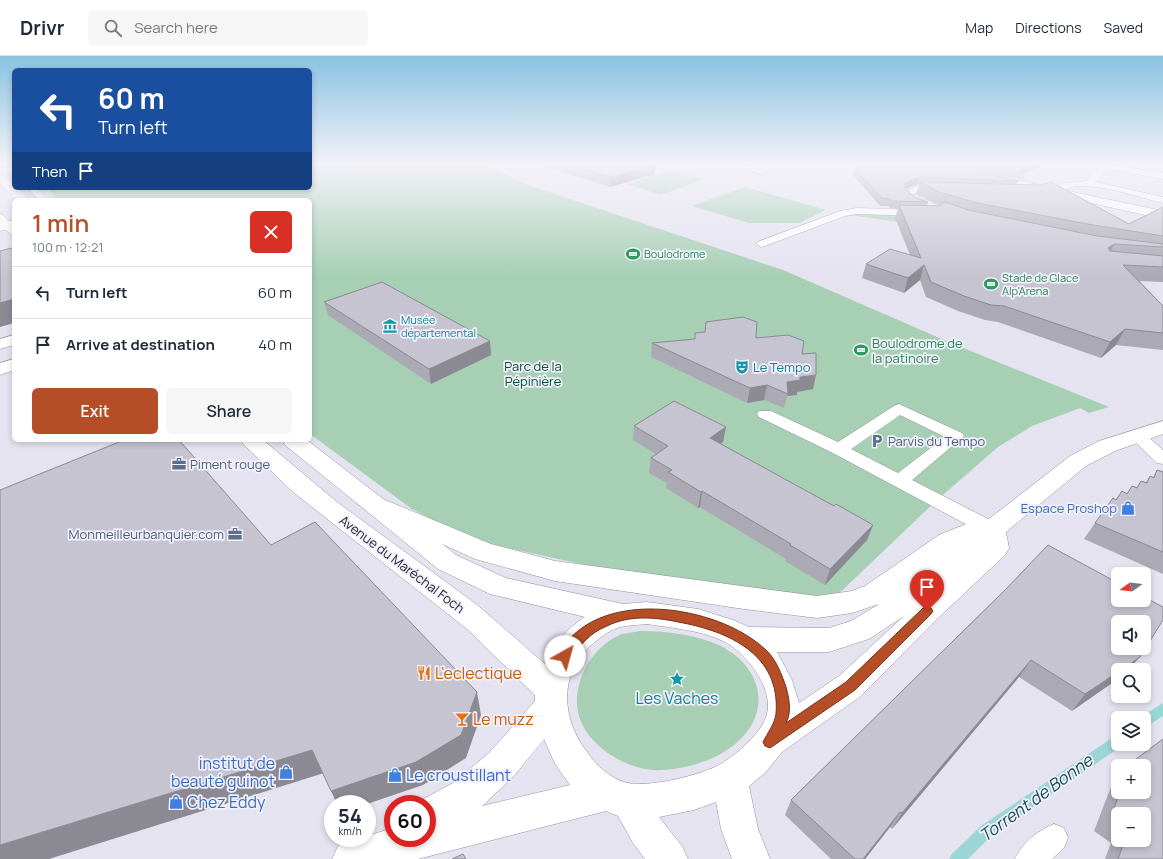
<!DOCTYPE html>
<html lang="en">
<head>
<meta charset="utf-8">
<style>
  body { margin:0; font-family:Manrope,sans-serif; background:#f6f6f7; color:#1f2937; height:100vh; display:flex; flex-direction:column; font-size:15px; white-space:nowrap }
  * { box-sizing:border-box; margin:0 }
  p { font-size:13px; color:#747a83 }
  .icon { flex:none; width:22px; height:22px; fill:none; stroke:currentColor; stroke-width:2; stroke-linecap:round; stroke-linejoin:round }
  .map { position:relative; flex:1; overflow:hidden }
  .sheet { position:absolute; left:12px; top:142px; width:300px; height:244px; display:flex; flex-direction:column; background:#fff; border-radius:6px; box-shadow:0 2px 6px #0003 }
  .sheet>* { flex:none }
  .top-card { position:absolute; left:12px; top:12px; width:300px; height:122px; border-radius:6px; box-shadow:0 2px 6px #0003; background:#1a4fa0; color:#fff; overflow:hidden }
  .needle { width:26px; rotate:255deg }
  .fabs { position:absolute; left:1111px; top:511px; display:grid; gap:8px }
  .fabs a { display:grid; place-items:center; width:40px; height:40px; border-radius:6px; background:#fff; box-shadow:0 2px 6px #0003; font-size:20px }
  .speed { position:absolute; left:324px; top:739px; display:flex; gap:8px; font-size:20px; font-weight:700; text-align:center }
  .speed>* { display:grid; place-content:center; width:52px; height:52px; border-radius:50%; background:#fff; box-shadow:0 2px 6px #0003; line-height:1 }
  .speed small { font-size:10px; font-weight:400 }
  .speed .limit { border:6px solid #d22; background:#fff; color:#111 }
  .pin { position:absolute; display:grid; place-items:center; width:34px; height:34px; color:#fff; margin:-41px -17px; border-radius:50% 50% 50% 0; rotate:-45deg; box-shadow:0 0 4px #0007 }
  .pin .icon { rotate:45deg }
  .me { position:absolute; width:44px; margin:-22px; rotate:38deg; stroke-linejoin:round; filter:drop-shadow(0 0 3px #0008) }
  .turn { display:flex; align-items:center; gap:14px; height:84px; padding:0 20px; font-size:18px }
  .turn .icon { width:52px; height:52px; stroke-width:2.5 }
  .turn b { display:block; font-size:28px; line-height:34px }
  .then { display:flex; align-items:center; height:38px; padding:0 20px; background:#0003; gap:8px; font-size:15px }
  .round { display:grid; place-items:center; flex:none; width:42px; height:42px; border-radius:6px; background:#f6f6f7 }
  .head { display:flex; align-items:center; justify-content:space-between; height:68px; padding:0 20px }
  h1 { font-size:24px; font-weight:600; line-height:30px; color:#b54e27 }
  .button { display:flex; gap:8px; margin-top:auto; padding:8px 20px }
  .button a { flex:1; height:46px; border-radius:6px; background:#b54e27; color:#fff; font-size:16px; font-weight:600; line-height:46px; text-align:center }
  .button a+a { background:#f6f6f7; color:#1f2937 }
  ul { padding:0; list-style:none }
  li { display:flex; align-items:center; gap:12px; height:52px; padding:0 20px; border-top:1px solid #e0e1e3 }
  li div { flex:1 }
  li b { display:block; font-size:15px }
  li em { font-style:normal }
  header { display:flex; align-items:center; gap:24px; box-sizing:border-box; height:56px; padding:0 20px; background:#fff; border-bottom:1px solid #e0e1e3 }
  header strong { font-size:19px }
  nav { display:flex; gap:22px; margin-inline-start:auto; font-size:14px }
  .search { width:280px; height:36px; background:#f6f6f7; display:flex; align-items:center; gap:10px; box-sizing:border-box; padding:0 14px; border-radius:6px; color:#747a83; font-size:15px }
  .map>svg:first-child { display:block }
  .green { fill:#a6cfb4 }
  .water { fill:#9ad6d6 }
  .lines { fill:none; stroke-linecap:round; stroke-linejoin:round }
  .stream { fill:#9ad6d6; fill-rule:evenodd }
  .service-casing { stroke:#95929f; stroke-width:1 }
  .minor-casing { stroke:#95929f; stroke-width:1 }
  .tertiary-casing { stroke:#95929f; stroke-width:1 }
  .primary-casing { stroke:#95929f; stroke-width:1 }
  .service { fill:#fff; fill-rule:evenodd }
  .minor { fill:#fff; fill-rule:evenodd }
  .tertiary { fill:#fff; fill-rule:evenodd }
  .primary { fill:#fff; fill-rule:evenodd }
  .wall { fill:#aaa9b4; fill-rule:evenodd }
  .shaded-wall { fill:#8b8992 }
  .building { fill:#c6c4d1; stroke:#8b8992; fill-rule:evenodd }
  .route { fill:#b54e27; stroke:#763319 }
  .labels { text-anchor:middle; stroke-width:3.5; stroke-linejoin:round; paint-order:stroke }
  .far-leisure-label { font-size:11px; fill:#27864d; stroke:#f2f0fd; text-anchor:start }
  .far-culture-label { font-size:11px; fill:#0d838f; stroke:#f2f0fd; text-anchor:start }
  .leisure-label { font-size:13px; fill:#27864d; stroke:#f2f0fd; text-anchor:start }
  .park-label { font-size:13px; fill:#03512e; stroke:#f2f0fd }
  .culture-label { font-size:13px; fill:#0d838f; stroke:#f2f0fd; text-anchor:start }
  .service-label { font-size:13px; fill:#4e5e75; stroke:#f2f0fd; text-anchor:start }
  .shop-label { font-size:13px; fill:#366cbe; stroke:#f2f0fd; text-anchor:end }
  .street-label { font-size:13px; fill:#1f1e23; stroke:#f2f0fd }
  .near-food-label { font-size:16px; fill:#c56008; stroke:#f2f0fd; text-anchor:start }
  .near-culture-label { font-size:16px; fill:#0d838f; stroke:#f2f0fd }
  .near-shop-label { font-size:16px; fill:#366cbe; stroke:#f2f0fd; text-anchor:start }
  .near-water-label { font-size:17px; font-style:italic; fill:#164c4c; stroke:#f2f0fd }
</style>
</head>
<body>
<header>
<strong>Drivr</strong>
<div class="search"><svg class="icon" aria-label="search" viewBox="0 0 24 24"><circle cx="10" cy="10" r="6"/><path d="M15 15l6 6"/></svg>Search here</div>
<nav><a>Map</a><a>Directions</a><a>Saved</a></nav>
</header>
<div class="map">
<svg width="1163" height="803" viewBox="0 0 1163 803">
  <rect width="100%" height="100%" fill="#e5e3f0"/>
  <path class="green" d="M310 108H483L531 130 783 214 951 287 1109 351 1089 357 1080 352 1032 370 998 391 937 444 830 546 599 512 471 484 412 453 310 378V144H59L46 132H310Z
    M671 114 705 123 661 139 627 128Z
    M745 131 826 154 799 167H749L692 150Z
    M859 157 900 160 898 166 849 159Z
    M640 575C666 575 690 578 714 587 765 608 776 662 727 694 709 706 684 713 662 714 632 716 595 695 582 668 566 635 590 590 622 578 628 577 635 576 640 575Z"/>
  <path class="water" d="M326 108H355L357 109C349 118 328 119 319 113L321 110Z"/>
  <g class="lines">
    <path class="stream" d="M1163 647V660L1144 672V662H1139Z
      M1118 678V688L1123 689 991 780 968 803H949L952 798 981 770Z"/>
    <defs>
      <path id="service" d="M0 108H6L14 114V120L0 110Z
        M731 108H742L766 116 762 118Z
        M1104 108 1163 117V123L1109 113 1096 126 1163 141V147C1135 140 1106 129 1077 130 1068 131 1061 136 1053 138L1049 135 1063 127 1087 125 1094 116Z
        M917 130 941 131 945 134C938 141 922 134 912 138L926 146V150C917 152 907 145 903 137Z
        M27 132H36L49 144H39Z
        M857 152 920 154 925 157 920 160 857 158 845 160 765 190 761 191 756 188 757 186 840 155Z
        M0 158 3 159 14 170V179L10 178 0 167Z
        M899 348 962 377 964 380 912 424 1000 469 1003 474 1000 479 993 481 986 479 833 397 759 361 757 358 759 355H771L838 386 894 350ZM900 359 945 381 898 417 851 393Z
        M1137 374 1143 376 1163 394V408L1157 407 1131 382 1129 379 1131 376Z
        M1054 768 1064 772 1068 782 1064 792 1052 803H1015C1022 787 1038 774 1054 768Z"/>
      <path id="minor" d="M14 164V172L0 175V167Z
        M14 279V289L0 293V283Z
        M14 303V314L0 319V307Z"/>
      <path id="tertiary" d="M988 118 1163 155V163L984 123 983 121 984 119Z"/>
      <path id="primary" d="M0 119 4 120 14 129V132H18L30 144H17L0 128Z
        M1163 365V378L1115 395 1086 410 1006 476 1009 492 1005 499 937 563 861 640 782 696 766 716 749 730 758 773 770 803H732L721 773 716 746 694 754 659 761 682 790 688 803H645L633 787 618 760 606 755 418 803H332L338 790 358 782H367V780L393 772V782H427V748H414L453 727 490 696 535 645V639L467 573 293 436 239 384H263L337 446 476 548 545 608C554 588 566 573 585 561L490 538 438 513 285 389 282 384H307L383 443 491 488 555 505 817 540 852 535 865 530 939 479 966 468 985 466 1070 400 1099 385ZM442 488 475 503 555 525 744 553 817 562 852 557 879 548 851 565 829 572 749 571 733 564 698 553 647 546 623 548 506 522 456 499ZM904 560 839 620 799 647 792 624 777 596H829L869 583ZM647 568C672 572 700 574 723 585 746 596 776 634 766 661 760 679 732 703 715 711 696 720 644 733 624 726 610 722 595 708 587 696 562 663 558 620 590 590 598 583 607 576 617 572 627 569 637 569 647 568ZM544 683 555 708 570 729 482 750 514 720Z"/>
    </defs>
    <use href="#service" class="service-casing"/>
    <use href="#minor" class="minor-casing"/>
    <use href="#tertiary" class="tertiary-casing"/>
    <use href="#primary" class="primary-casing"/>
    <use href="#service" class="service"/>
    <use href="#minor" class="minor"/>
    <use href="#tertiary" class="tertiary"/>
    <use href="#primary" class="primary"/>
  </g>
  <path class="wall" d="M542 108H655V118L610 131 542 110Z
    M943 108H1046L1025 117 1023 124Z
    M854 112 1018 125 1016 129 1129 168 1163 151V226L1139 225 1163 250V294L1116 289 1101 302 998 266 985 264 958 255 926 241 920 224 904 237 862 222 866 208 910 199 895 162 898 153 890 152 888 150H880L853 119ZM917 128 919 129 916 138 935 148 940 150 927 149 928 146 916 142 905 133Z
    M324 246 491 299 431 328 328 259Z
    M756 282 802 298 813 333 797 336V339L787 340 784 352 764 344 747 347 651 301 652 287Z
    M634 370 723 386 721 388 834 450 873 469 867 484 825 529 785 505 786 503 700 451 698 452 666 432 667 427 649 417 651 402 656 398 633 384Z
    M1157 414 1162 416 1163 414V518L1084 483 1095 467 1116 443 1122 435 1127 437 1132 430 1137 431 1141 425 1146 426 1150 420 1153 421Z
    M1006 533 1163 551 1072 655 1019 621 892 773 890 771 865 803H831L785 759 791 744Z
    M1163 683V803H1105L1111 787 1094 775 1114 723 1118 719V736H1144V710H1128L1132 706ZM1118 758H1144V784H1118Z"/>
  <path class="shaded-wall" d="M1034 108H1046L1025 117 1020 114Z
    M656 109 655 118 610 131V121Z
    M919 121 917 128 903 134 905 127Z
    M1114 188 1107 202 1108 192Z
    M924 209 920 224 904 237 908 222Z
    M14 243V267L0 271V247Z
    M1125 273 1116 289 1101 302 1110 286Z
    M490 285 491 299 431 328 429 313Z
    M816 319 813 333 797 336V339L787 340 788 338 787 326 800 321Z
    M767 329 764 344 747 347 750 332Z
    M726 371 723 386 708 397 710 382Z
    M702 435 700 451 698 452 701 436Z
    M873 469 867 484 825 529 830 513Z
    M1140 601 1128 614H1121Z
    M1031 604 1019 621 892 773 902 757Z
    M1118 616V623L1072 655 1085 638Z
    M477 636 481 659 466 702 423 729 367 748H337L331 735Z
    M312 694 324 717 49 803H0V789Z
    M900 756 890 771 865 803H863Z"/>
  <path class="building" d="M563 108H655L656 109 610 121Z
    M919 108H942L1018 125 919 121 905 127V133L916 142 928 146 892 145 890 143 882 142 854 112 909 111Z
    M978 108H1034L1020 114 1026 117Z
    M920 126 1041 129 1051 126 1129 168 1163 151V180L1093 169 977 147 939 136Z
    M945 146 968 154 1097 180 1163 188V191L1114 188 1108 192 1110 195 1163 200V211L1123 209 1163 250V277L1125 273 1110 286 1004 250 991 249 964 240 931 226 924 209 908 222 866 208 890 193 921 202 899 149 940 150Z
    M11 192 14 196V243L0 247V195Z
    M382 226 490 285 429 313 324 246Z
    M743 261 757 266 756 282 788 279 804 285 802 298 816 297V319L800 321V324L787 326 788 338 767 329 750 332 652 287 695 283V277L705 276 706 266Z
    M674 345 726 371 710 382 834 450 836 448 873 469 830 513 790 489 791 488 702 435 701 436 668 416 672 414 651 402 668 390 634 370Z
    M124 384H179L271 489 315 466 477 636 461 679 416 706 331 735 312 694 0 789V434Z
    M1157 414 1163 416V496L1095 467 1113 442 1116 444 1122 435 1127 438 1132 430 1137 432 1141 425 1147 427 1150 420 1154 422Z
    M1048 489 1118 527V544H1144V541L1163 551V564L1140 601 1121 614H1118V616L1085 638 1031 604 902 757 900 756 863 803H855L791 744 1006 533ZM1118 566H1144V592H1118Z
    M1163 683V803H1118L1125 784H1144V758H1118V762L1112 758 1120 736H1144V710H1130L1132 706Z
    M463 798 466 803H452Z"/>
  <linearGradient id="sky" x2="0" y2="1"><stop stop-color="#89c2e1"/><stop offset="0.49" stop-color="#f3f2f8"/><stop offset="1" stop-color="#f3f2f8" stop-opacity="0"/></linearGradient>
  <rect width="1163" height="220" fill="url(#sky)"/>
  <path class="route" d="M927 550 931 552 933 555 931 558 855 634 770 692 765 690 763 686C767 678 775 667 776 658 781 598 728 575 678 566 655 561 629 559 607 570 588 578 581 589 569 604L565 605 560 604 558 600C593 529 718 548 766 594 776 603 782 619 786 631 789 642 792 656 786 667L846 626 923 552Z"/>
  <defs>
    <symbol id="stadium-bare" viewBox="-9 -9 18 18"><path d="M0-5a6.5 5 0 1 0 0 10a6.5 5 0 1 0 0-10ZM-3.5-1.8h7v3.6h-7Z" fill="#2e9e5b" stroke="#f2f0fd" stroke-width="2.5" paint-order="stroke"/></symbol>
    <symbol id="museum-bare" viewBox="-9 -9 18 18"><path d="M0-6L6-3V-2H-6V-3ZM-5-1h2V3h-2ZM-1-1h2V3h-2ZM3-1h2V3H3ZM-6 4H6V6H-6Z" fill="#0f9aa8" stroke="#f2f0fd" stroke-width="2.5" paint-order="stroke"/></symbol>
    <symbol id="theatre-bare" viewBox="-9 -9 18 18"><path d="M-5-5.5Q0-4 5-5.5V0Q5 5 0 6Q-5 5-5 0ZM-3.3-2.5H-1v1.5H-3.3ZM1-2.5H3.3v1.5H1ZM-2.8 1Q0 5.5 2.8 1Z" fill="#0f9aa8" stroke="#f2f0fd" stroke-width="2.5" paint-order="stroke"/></symbol>
    <symbol id="parking-bare" viewBox="-9 -9 18 18"><path d="M-3.5-5.5H1a3.5 3.5 0 0 1 0 7H-1V5.5H-3.5ZM-1-3.4V-.6H.8a1.4 1.4 0 0 0 0-2.8Z" fill="#5c6f8a" stroke="#f2f0fd" stroke-width="2.5" paint-order="stroke"/></symbol>
    <symbol id="office-bare" viewBox="-9 -9 18 18"><path d="M-6-3h4V-5.5h4V-3h4V5H-6ZM-1-4.5V-3h2v-1.5ZM-6 0V1H6V0Z" fill="#5c6f8a" stroke="#f2f0fd" stroke-width="2.5" paint-order="stroke"/></symbol>
    <symbol id="shop-bare" viewBox="-9 -9 18 18"><path d="M-5-2.5h2.3a2.7 3.5 0 0 1 5.4 0H5L5.5 6h-11ZM-1.5-2.5h3a1.5 2.3 0 0 0-3 0Z" fill="#3f7fe0" stroke="#f2f0fd" stroke-width="2.5" paint-order="stroke"/></symbol>
    <symbol id="restaurant-bare" viewBox="-9 -9 18 18"><path d="M-5-6h1v4h1v-4h1v4h1v-4h1v5L-1.5 .5V6h-2V.5L-5-1ZM5-6V6H3V1.5H1.5Q1.5-4 5-6Z" fill="#e8710a" stroke="#f2f0fd" stroke-width="2.5" paint-order="stroke"/></symbol>
    <symbol id="sight-bare" viewBox="-9 -9 18 18"><path d="M0-6L1.8-2.2L6-1.7L2.9 1.2L3.7 5.4L0 3.3L-3.7 5.4L-2.9 1.2L-6-1.7L-1.8-2.2Z" fill="#0f9aa8" stroke="#f2f0fd" stroke-width="2.5" paint-order="stroke"/></symbol>
    <symbol id="bar-bare" viewBox="-9 -9 18 18"><path d="M-6-5H6L.8 .8V4.5H3.5V6h-7V4.5H-.8V.8Z" fill="#e8710a" stroke="#f2f0fd" stroke-width="2.5" paint-order="stroke"/></symbol>
  </defs>
  <g fill-rule="evenodd">
    <use href="#stadium-bare" x="623" y="188" width="20" height="20"/>
    <use href="#stadium-bare" x="981" y="218" width="20" height="20"/>
    <use href="#museum-bare" x="380" y="260" width="20" height="20"/>
    <use href="#stadium-bare" x="851" y="284" width="20" height="20"/>
    <use href="#theatre-bare" x="732" y="301" width="20" height="20"/>
    <use href="#parking-bare" x="867" y="375" width="20" height="20"/>
    <use href="#office-bare" x="169" y="398" width="20" height="20"/>
    <use href="#shop-bare" x="1118" y="442" width="20" height="20"/>
    <use href="#office-bare" x="225" y="468" width="20" height="20"/>
    <use href="#restaurant-bare" x="414" y="607" width="20" height="20"/>
    <use href="#sight-bare" x="667" y="613" width="20" height="20"/>
    <use href="#bar-bare" x="452" y="653" width="20" height="20"/>
    <use href="#shop-bare" x="276" y="706" width="20" height="20"/>
    <use href="#shop-bare" x="385" y="709" width="20" height="20"/>
    <use href="#shop-bare" x="166" y="736" width="20" height="20"/>
  </g>
  <g class="labels">
    <g class="far-leisure-label">
      <text x="644" y="202">Boulodrome</text>
      <text x="1002" y="226">Stade de Glace<tspan x="1002" dy="13">Alp'Arena</tspan></text>
    </g>
    <g class="far-culture-label">
      <text x="401" y="268">Musée<tspan x="401" dy="13">départemental</tspan></text>
    </g>
    <g class="leisure-label">
      <text x="872" y="292">Boulodrome de<tspan x="872" dy="15">la patinoire</tspan></text>
    </g>
    <g class="park-label">
      <text x="533" y="315">Parc de la<tspan x="533" dy="15">Pépinière</tspan></text>
    </g>
    <g class="culture-label">
      <text x="753" y="316">Le Tempo</text>
    </g>
    <g class="service-label">
      <text x="888" y="390">Parvis du Tempo</text>
      <text x="190" y="413">Piment rouge</text>
      <text x="224" y="483" text-anchor="end">Monmeilleurbanquier.com</text>
    </g>
    <g class="shop-label">
      <text x="1117" y="457">Espace Proshop</text>
    </g>
    <g class="street-label">
      <text transform="translate(402 508) rotate(37)" y="5">Avenue du Maréchal Foch</text>
    </g>
    <g class="near-food-label">
      <text x="435" y="623">L'eclectique</text>
      <text x="473" y="669">Le muzz</text>
    </g>
    <g class="near-culture-label">
      <text x="677" y="648">Les Vaches</text>
    </g>
    <g class="near-shop-label">
      <text x="275" y="713" text-anchor="end">institut de<tspan x="275" dy="18">beauté guinot</tspan></text>
      <text x="406" y="725">Le croustillant</text>
      <text x="187" y="752">Chez Eddy</text>
    </g>
    <g class="near-water-label">
      <text transform="translate(1036 742) rotate(-36)" y="6">Torrent de Bonne</text>
    </g>
  </g>
</svg>
<div class="fabs">
<a><svg class="needle" viewBox="-14 -14 28 28"><path d="M0-13l5 13h-10z" fill="#e53935"/><path d="M0 13l5-13h-10z" fill="#747a83"/></svg></a>
<a><svg class="icon" aria-label="sound" viewBox="0 0 24 24"><path d="M4 9h4l5-4v14l-5-4H4zM17 9q2 3 0 6"/></svg></a>
<a><svg class="icon" aria-label="search" viewBox="0 0 24 24"><circle cx="10" cy="10" r="6"/><path d="M15 15l6 6"/></svg></a>
<a><svg class="icon" aria-label="layers" viewBox="0 0 24 24"><path d="M12 4l9 5-9 5-9-5zM3 14l9 5 9-5"/></svg></a>
<a>+</a>
<a>−</a>
</div>
<div class="speed"><div>54<small>km/h</small></div><div class="limit">60</div></div>
<div class="pin" style="left:927px;top:555px;background:#d93025"><svg class="icon" aria-label="arrive" viewBox="0 0 24 24"><path d="M6 21V4h12l-3 4 3 4H6"/></svg></div>
<svg class="me" style="left:565px;top:600px" viewBox="-20 -20 40 40"><circle r="19" fill="#fff"/><path d="M0-13L10 11 0 6-10 11z" fill="#b54e27"/></svg>
<div class="top-card">
<div class="turn"><svg class="icon" aria-label="left" viewBox="0 0 24 24"><path d="M17 20v-9H6M10 6l-5 5 5 5"/></svg><div><b>60 m</b>Turn left</div></div>
<div class="then">Then<svg class="icon" aria-label="arrive" viewBox="0 0 24 24"><path d="M6 21V4h12l-3 4 3 4H6"/></svg></div>
</div>
<section class="sheet">
<div class="head"><div><h1>1 min</h1><p>100 m · 12:21</p></div><a class="round" style="background:#d93025;color:#fff"><svg class="icon" aria-label="close" viewBox="0 0 24 24"><path d="M6 6l12 12M18 6L6 18"/></svg></a></div>
<ul>
<li><svg class="icon" aria-label="left" viewBox="0 0 24 24"><path d="M17 20v-9H6M10 6l-5 5 5 5"/></svg><div><b>Turn left</b></div><em>60 m</em></li>
<li><svg class="icon" aria-label="arrive" viewBox="0 0 24 24"><path d="M6 21V4h12l-3 4 3 4H6"/></svg><div><b>Arrive at destination</b></div><em>40 m</em></li>
</ul>
<div class="button"><a>Exit</a><a>Share</a></div>
</section>
</div>
</body>
</html>
